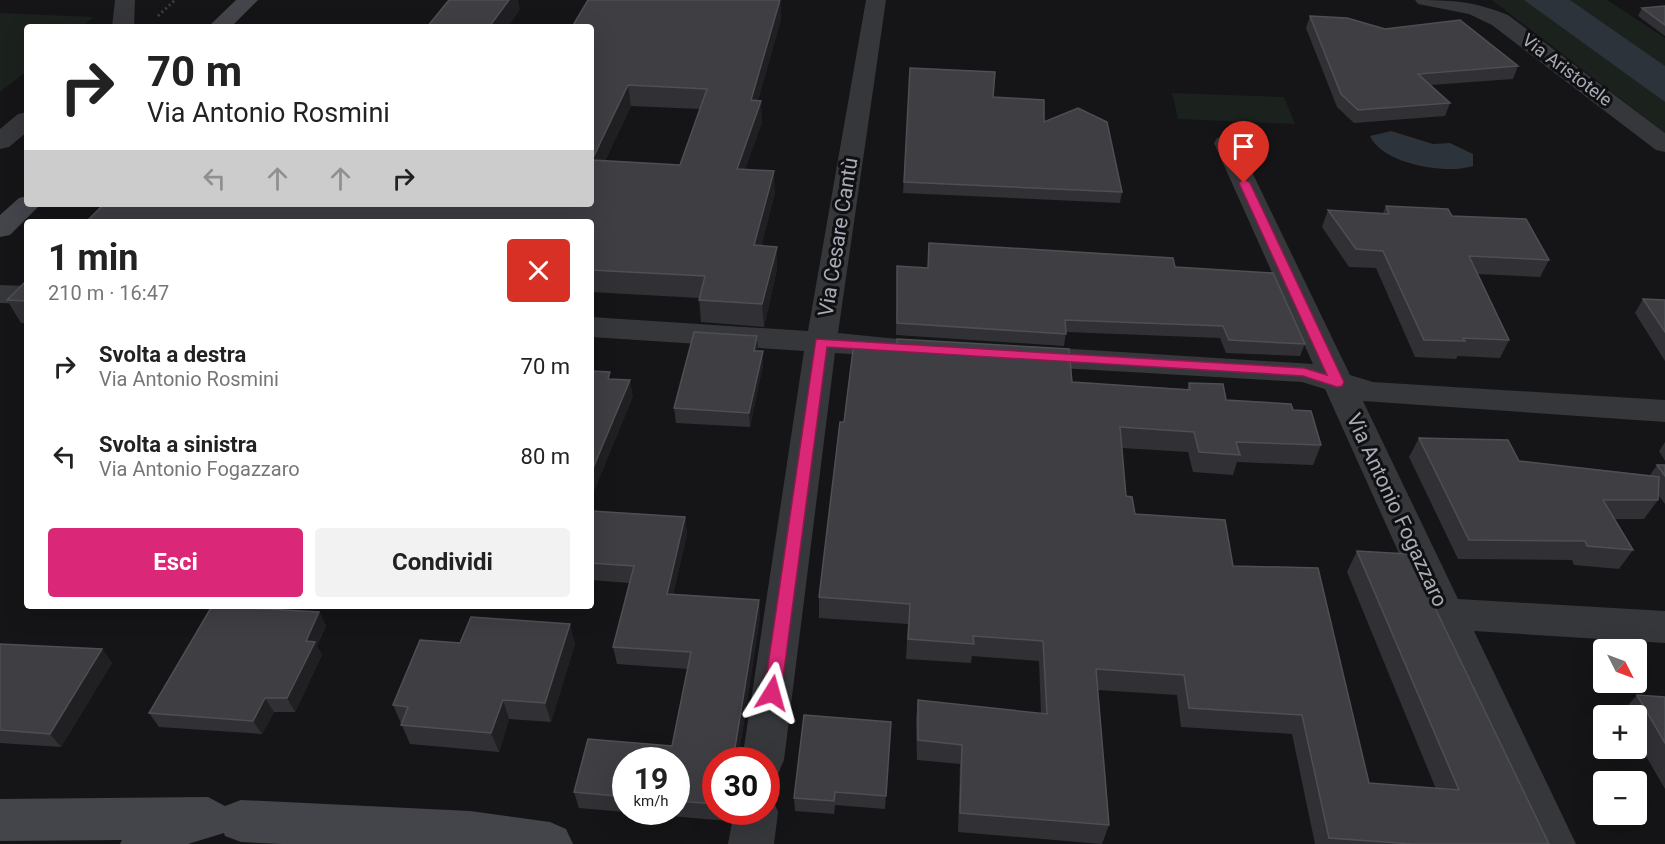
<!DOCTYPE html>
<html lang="it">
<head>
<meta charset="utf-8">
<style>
  body { margin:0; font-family:Roboto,sans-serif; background:#f2f2f2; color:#222; height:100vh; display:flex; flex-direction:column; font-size:22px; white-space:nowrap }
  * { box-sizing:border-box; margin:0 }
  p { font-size:20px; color:#767676 }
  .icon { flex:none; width:33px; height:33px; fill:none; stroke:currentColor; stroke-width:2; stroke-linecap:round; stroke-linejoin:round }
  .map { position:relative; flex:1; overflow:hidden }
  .details { position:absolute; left:24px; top:219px; width:570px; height:390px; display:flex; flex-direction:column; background:#fff; border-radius:6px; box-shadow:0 6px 24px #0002 }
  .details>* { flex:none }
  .banner { position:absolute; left:24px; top:24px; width:570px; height:183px; border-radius:6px; box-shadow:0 6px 24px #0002; background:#fff; color:#222; overflow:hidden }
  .needle { width:39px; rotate:132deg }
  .controls { position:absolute; left:1593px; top:639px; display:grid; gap:12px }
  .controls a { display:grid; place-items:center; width:54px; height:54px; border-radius:6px; background:#fff; box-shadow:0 6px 24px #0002; font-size:30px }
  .speed { position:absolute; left:612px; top:747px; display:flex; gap:12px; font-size:30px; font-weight:700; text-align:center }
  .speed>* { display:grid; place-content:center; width:78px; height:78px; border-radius:50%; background:#fff; box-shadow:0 6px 24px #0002; line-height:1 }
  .speed small { font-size:15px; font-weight:400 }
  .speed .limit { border:9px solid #d22; background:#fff; color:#111 }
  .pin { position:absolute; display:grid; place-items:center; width:51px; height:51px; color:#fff; margin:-62px -26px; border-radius:50% 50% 50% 0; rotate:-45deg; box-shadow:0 0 6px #0007 }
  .pin .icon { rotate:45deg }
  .me { position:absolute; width:66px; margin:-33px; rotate:8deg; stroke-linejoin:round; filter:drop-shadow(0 0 4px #0008) }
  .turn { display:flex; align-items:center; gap:21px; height:126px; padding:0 24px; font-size:27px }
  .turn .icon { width:78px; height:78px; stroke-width:2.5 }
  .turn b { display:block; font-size:42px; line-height:51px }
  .lanes { display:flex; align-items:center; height:57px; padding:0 24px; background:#0003; justify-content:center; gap:30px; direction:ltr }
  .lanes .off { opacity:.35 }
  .round { display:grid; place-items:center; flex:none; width:63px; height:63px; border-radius:6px; background:#f2f2f2 }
  .summary { display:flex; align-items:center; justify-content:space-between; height:102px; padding:0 24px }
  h1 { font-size:36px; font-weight:700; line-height:45px }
  .cta { display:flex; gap:12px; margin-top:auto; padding:12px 24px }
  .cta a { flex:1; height:69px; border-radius:6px; background:#db2777; color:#fff; font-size:24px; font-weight:700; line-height:69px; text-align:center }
  .cta a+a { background:#f2f2f2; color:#222 }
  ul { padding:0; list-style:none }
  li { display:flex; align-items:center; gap:18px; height:90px; padding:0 24px }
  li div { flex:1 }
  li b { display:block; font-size:22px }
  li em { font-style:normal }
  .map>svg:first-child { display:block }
  .green { fill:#1b211d }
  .water { fill:#2c333a }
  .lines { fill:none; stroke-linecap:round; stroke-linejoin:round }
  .path { stroke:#3c3d42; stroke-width:3; stroke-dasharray:2 3; stroke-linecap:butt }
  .street { fill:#36373b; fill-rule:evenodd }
  .secondary { fill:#44454b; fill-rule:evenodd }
  .wall { fill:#313135; fill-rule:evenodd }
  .shaded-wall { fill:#202023 }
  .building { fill:#3e3e43; stroke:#4e4f55; stroke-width:1.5; fill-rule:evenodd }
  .route { fill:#db2777; stroke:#8e194d; stroke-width:1.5 }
  .labels { text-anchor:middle; stroke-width:6; stroke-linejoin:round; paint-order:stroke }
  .far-street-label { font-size:18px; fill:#a7abb6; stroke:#101012 }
  .street-label { font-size:21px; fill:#a7abb6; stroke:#101012 }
</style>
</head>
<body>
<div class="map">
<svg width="1665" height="844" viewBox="0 0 1665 844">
  <rect width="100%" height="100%" fill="#151517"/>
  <path class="green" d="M1492 0H1607L1665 38V133Z
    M0 13 94 17 82 27H27V71L0 92Z
    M1172 93 1284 97 1295 124 1178 119Z"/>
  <path class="water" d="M1524 0H1570L1665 66V102Z
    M1391 131 1433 144 1450 143 1473 154V166C1447 175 1382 164 1370 136Z"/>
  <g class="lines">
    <path class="path" d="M158 16 175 0"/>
    <path class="street" d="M115 0H135L134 27H112Z
      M866 0H886L838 333 908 340 912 347 908 354 897 357 835 353 784 760 778 774 766 778V760H742L804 351 591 337V317L808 331Z
      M1415 0C1451 0 1473 1 1508 15L1665 133V152L1656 150 1492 25 1469 14 1418 4Z
      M27 112V132L9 147 0 149V129L18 114Z
      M1226 136 1235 138 1238 143 1350 375 1373 382 1665 400V422L1363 401 1458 599 1665 611V643L1474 631 1576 844H1530L1325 389 1302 382 1026 366 1015 363 1010 356 1015 349 1026 346 1313 364 1214 143 1217 138Z
      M0 285 27 286V304L0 303Z
      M766 795 772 797 778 812 774 844H728L734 812H766Z"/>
    <path class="secondary" d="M236 0H258L231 27H208Z
      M27 196V204H41L10 235 0 237V215L19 198Z
      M208 797 225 806 241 800 470 811 550 822 566 829 573 844H282L241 842 225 836 224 833 188 844H120L122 840 0 841V799Z"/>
  </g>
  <path class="wall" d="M780 0 781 19 758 100 762 122 745 169 775 192 761 246 777 269 764 327 701 322 699 298 591 292V27ZM631 106 700 109 680 165 605 161Z
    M1665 6V36L1638 16 1642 8Z
    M1310 16 1518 66 1513 79 1431 85 1450 103 1445 116 1354 123 1337 107 1306 28Z
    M910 68 993 97 1044 122 1122 192 1120 203 903 193Z
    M1386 206 1452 216 1549 260 1540 277 1477 274 1509 340 1500 358 1458 356 1456 359 1415 357 1376 268 1349 267 1322 227 1328 210 1383 213Z
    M897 266 927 268 1175 267 1305 344 1300 356 1226 353 1220 338 1066 332 1064 346 896 335Z
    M27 280V323H21L7 300Z
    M1643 299 1665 300V361L1635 313Z
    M758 351 763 365 750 427 676 423 674 408Z
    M1072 382 1187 389 1189 383 1226 400 1293 410 1321 445 1313 465 1237 462 1233 475 1193 472 1188 452 1122 448 1126 496 1135 514 1233 566 1369 783 1436 789 1347 572 1357 551 1549 844H1315L1292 734 1181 727 1177 695 1097 690 1109 825 1102 844 958 832 960 764 917 760 916 720 918 700 1041 714 1039 661 972 656 971 663 906 659 908 624 819 618V597L844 422Z
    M1419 438 1519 461 1650 475 1657 465H1665V504L1658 495V500L1644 519H1614L1633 550 1619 569 1574 565 1572 560 1458 559 1409 457Z
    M1665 442V461L1659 451Z
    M591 511 685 517 687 535 673 594 759 600 760 617 738 760H716V812H730L728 821 579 808 574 792 588 739 672 746 688 669 617 664 613 647 629 583 591 580ZM626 760H676V812H626Z
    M319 612 326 626 317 646 322 655 295 712H274L262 734 159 727 149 713Z
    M460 643 575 644 551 722 509 719 499 752 410 744 393 705Z
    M0 644 102 649 112 663 61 747 0 743Z
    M1637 695 1665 697V789L1636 739V716H1623L1622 712Z
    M891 722 885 809 835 805 834 814 795 811 794 798Z"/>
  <path class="shaded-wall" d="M509 0H518L520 10 508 27H489Z
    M780 0 781 19 752 121 751 100Z
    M628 85 631 106 595 182 592 160Z
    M761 101 762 122 738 190 737 169Z
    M774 171 775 192 756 268 754 245Z
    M777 247V269L764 327 762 304Z
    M757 336 758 350 754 365V351Z
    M763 351V365L750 427 749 413Z
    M630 380 633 397 591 499V473Z
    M685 517 687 535 669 611 667 594Z
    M759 600 760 617 738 760H733Z
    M319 612 326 626 317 646 322 655 295 712 287 698 306 641Z
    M570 624 575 644 551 722 545 703Z
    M102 649 112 663 61 747 50 734Z
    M265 698 274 712 262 734 253 721Z
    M503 700 509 719 499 752 491 733Z
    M727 812H730L728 821Z"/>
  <path class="building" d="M449 0H509L489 27H427Z
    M588 0H780L751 100 761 101 737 169 774 171 754 245 777 247 762 304 699 300 705 276 591 270V222H86L104 204H591V27H572ZM628 85 707 89 680 165 592 160Z
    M1665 6V25L1642 8Z
    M1310 16 1347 18 1385 29 1460 20 1518 66 1418 74 1450 103 1358 110 1341 94Z
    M910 68 995 72 993 97 1044 100V122L1078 108 1107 122 1122 192 904 182Z
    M1386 206 1448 209 1452 216 1526 219 1549 260 1469 256 1509 340 1463 338 1465 341 1424 340 1383 251 1356 249 1328 210 1389 214Z
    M929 243 1173 258 1175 267 1273 273 1305 344 1229 340 1223 326 1065 320 1066 334 897 323V266L928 268Z
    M27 280V301L7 300Z
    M1643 299 1665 300V332Z
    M694 332 757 336 754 351H763L749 413 674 408Z
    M897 339 1069 349 1072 382 1190 390 1189 383 1223 384 1226 400 1291 404 1293 410 1311 411 1321 445 1236 442 1240 455 1199 452 1194 432 1120 427 1126 496 1132 497 1135 514 1225 520 1233 566 1318 568 1369 783 1459 790 1357 551 1409 554 1549 844H1412L1329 838 1302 715 1189 708 1184 675 1096 669 1109 825 960 813 962 745 918 740V700L1047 714 1043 641 973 636 974 644 908 639 910 604 819 597 840 422H844L854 342 897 344Z
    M591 371 610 372 608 379 630 380 591 473Z
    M1419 438 1508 440 1519 461 1659 477 1658 500H1603L1633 550 1587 546 1585 541 1469 540Z
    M1657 465H1665V476Z
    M591 511 685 517 667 594 759 600 733 760H716V804L676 801V760H626V797L574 792 588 739 672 746 691 652 613 647 634 566 591 563Z
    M212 606 319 612 306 641 315 642 287 698H265L253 721 149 713Z
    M471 617 570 624 545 703 503 700 491 733 401 725 408 707 393 705 420 640 460 643Z
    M0 644 102 649 50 734 0 730Z
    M1637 695 1665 697V743Z
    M804 715 891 722 886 796 835 792 834 801 794 798Z"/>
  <path class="route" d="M1244 179 1250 183 1344 382 1342 386 1337 387 1303 376 827 347 781 693 778 698 772 700 766 698 764 693 816 339 1304 368 1327 375 1239 183Z"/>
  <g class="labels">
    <g class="far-street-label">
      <text transform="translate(1567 70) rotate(37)" y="6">Via Aristotele</text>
    </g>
    <g class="street-label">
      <text transform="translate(838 237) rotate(-81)" y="7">Via Cesare Cantù</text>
      <text transform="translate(1397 510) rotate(65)" y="7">Via Antonio Fogazzaro</text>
    </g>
  </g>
</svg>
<div class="controls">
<a><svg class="needle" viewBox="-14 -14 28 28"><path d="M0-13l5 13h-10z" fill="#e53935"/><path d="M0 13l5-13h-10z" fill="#767676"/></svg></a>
<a>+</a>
<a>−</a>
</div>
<div class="speed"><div>19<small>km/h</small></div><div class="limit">30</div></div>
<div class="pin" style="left:1244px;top:183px;background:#d93025"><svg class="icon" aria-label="arrive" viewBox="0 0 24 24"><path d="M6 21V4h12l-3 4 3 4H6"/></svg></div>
<svg class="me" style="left:772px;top:693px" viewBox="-20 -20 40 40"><path d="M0-17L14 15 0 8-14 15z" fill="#db2777" stroke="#fff" stroke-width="4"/></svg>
<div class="banner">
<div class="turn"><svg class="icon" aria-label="right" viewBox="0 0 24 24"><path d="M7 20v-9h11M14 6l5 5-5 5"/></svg><div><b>70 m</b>Via Antonio Rosmini</div></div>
<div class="lanes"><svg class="icon off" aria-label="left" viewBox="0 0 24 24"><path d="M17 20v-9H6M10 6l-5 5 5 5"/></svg><svg class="icon off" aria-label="ahead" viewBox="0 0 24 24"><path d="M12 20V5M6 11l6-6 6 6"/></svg><svg class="icon off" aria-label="ahead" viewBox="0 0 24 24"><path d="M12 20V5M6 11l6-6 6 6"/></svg><svg class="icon" aria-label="right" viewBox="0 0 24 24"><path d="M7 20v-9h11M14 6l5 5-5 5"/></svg></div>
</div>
<section class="details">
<div class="summary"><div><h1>1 min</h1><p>210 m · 16:47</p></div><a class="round" style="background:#d93025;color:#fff"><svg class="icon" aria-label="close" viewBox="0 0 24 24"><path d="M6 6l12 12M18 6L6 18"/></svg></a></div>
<ul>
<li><svg class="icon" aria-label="right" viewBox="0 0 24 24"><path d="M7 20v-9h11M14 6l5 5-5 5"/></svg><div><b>Svolta a destra</b><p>Via Antonio Rosmini</p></div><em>70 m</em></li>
<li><svg class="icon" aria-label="left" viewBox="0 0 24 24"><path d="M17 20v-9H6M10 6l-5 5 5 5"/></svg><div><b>Svolta a sinistra</b><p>Via Antonio Fogazzaro</p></div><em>80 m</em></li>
</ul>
<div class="cta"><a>Esci</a><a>Condividi</a></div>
</section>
</div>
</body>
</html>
